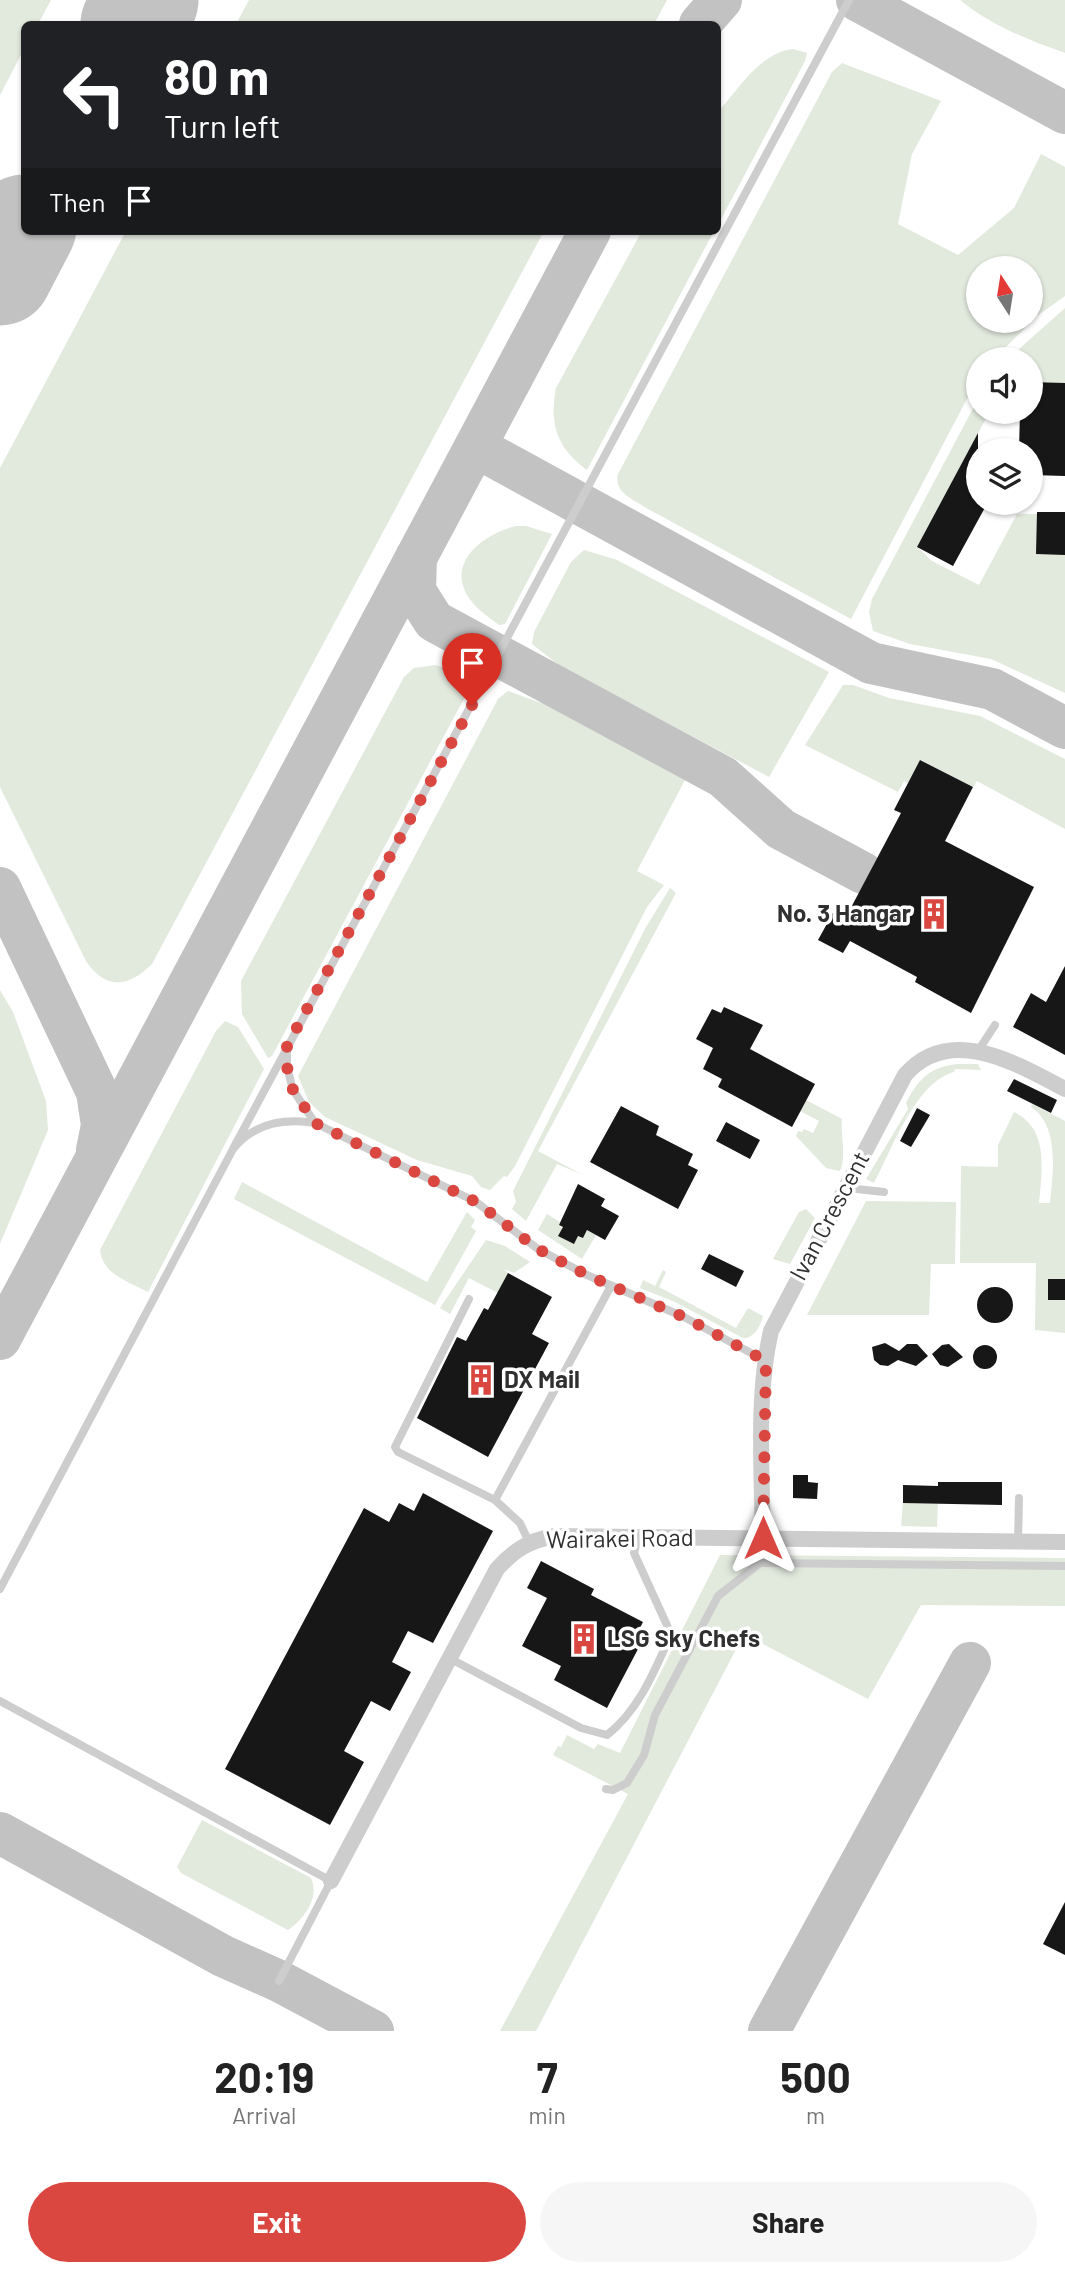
<!DOCTYPE html>
<html lang="en">
<head>
<meta charset="utf-8">
<style>
  body { margin:0; font-family:Barlow,sans-serif; background:#f6f6f6; color:#222; height:100vh; display:flex; flex-direction:column; font-size:26px; white-space:nowrap }
  * { box-sizing:border-box; margin:0 }
  p { font-size:23px; color:#767676 }
  .icon { flex:none; width:38px; height:38px; fill:none; stroke:currentColor; stroke-width:2; stroke-linecap:round; stroke-linejoin:round }
  .map { position:relative; height:2031px; overflow:hidden }
  .side { display:flex; flex-direction:column; background:#fff; flex:1 }
  .side>* { flex:none }
  .hud { position:absolute; left:21px; top:21px; width:700px; height:214px; border-radius:10px; box-shadow:0 2px 5px #0004; background:#202124; color:#fff; overflow:hidden }
  .needle { width:46px; rotate:348deg }
  .controls { position:absolute; left:966px; top:256px; display:grid; gap:14px }
  .controls a { display:grid; place-items:center; width:77px; height:77px; border-radius:50%; background:#fff; box-shadow:0 2px 5px #0004; font-size:35px }
  .pin { position:absolute; display:grid; place-items:center; width:60px; height:60px; color:#fff; margin:-72px -30px; border-radius:50% 50% 50% 0; rotate:-45deg; box-shadow:0 0 7px #0007 }
  .pin .icon { rotate:45deg }
  .me { position:absolute; width:77px; margin:-38px; rotate:0deg; stroke-linejoin:round; filter:drop-shadow(0 0 5px #0008) }
  .turn { display:flex; align-items:center; gap:24px; height:147px; padding:0 28px; font-size:32px }
  .turn .icon { width:91px; height:91px; stroke-width:2.5 }
  .turn b { display:block; font-size:49px; line-height:60px }
  .then { display:flex; align-items:center; height:66px; padding:0 28px; background:#0003; gap:14px; font-size:26px }
  .eta { display:flex; justify-content:space-evenly; align-items:center; height:119px; text-align:center }
  .eta b { font-size:42px; font-weight:700; line-height:49px }
  .action { display:flex; gap:14px; margin-top:auto; padding:14px 28px }
  .action a { flex:1; height:80px; border-radius:42px; background:#da4640; color:#fff; font-size:28px; font-weight:700; line-height:80px; text-align:center }
  .action a+a { background:#f6f6f6; color:#222 }
  .map>svg:first-child { display:block }
  .green { fill:#e2e9dd; fill-rule:evenodd }
  .lines { fill:none; stroke-linecap:round; stroke-linejoin:round }
  .taxiway { stroke:#c2c2c2; stroke-width:42 }
  .runway { stroke:#c2c2c2; stroke-width:105 }
  .building { fill:#171717 }
  .lane { stroke:#cdcdcd; stroke-width:8 }
  .street { stroke:#cdcdcd; stroke-width:16 }
  .route { stroke:#da4640; stroke-width:12; stroke-dasharray:0 21.6 }
  .labels { text-anchor:middle; stroke-width:7; stroke-linejoin:round; paint-order:stroke }
  .poi-label { font-size:24px; font-weight:bold; fill:#303030; stroke:#fff; text-anchor:start }
  .street-label { font-size:24px; fill:#303030; stroke:#fff }
</style>
</head>
<body>
<div class="map">
<svg width="1065" height="2031" viewBox="0 0 1065 2031">
  <rect width="100%" height="100%" fill="#fff"/>
  <path class="green" d="M0 0H51L38 24H24V49L0 95Z
    M249 0H667L654 24H236Z
    M960 0H1065V53C1026 39 992 26 960 0Z
    M793 49 807 53 805 61 718 225V112C739 88 760 53 793 49Z
    M842 63 941 101 912 154 898 224 958 255 1014 208 1041 154 1065 167V296L1037 316 994 359H978V378L851 619 648 509C635 500 613 493 618 474L832 72ZM978 268H1031V320H978Z
    M126 231H544L152 964C129 987 106 991 86 961L0 787V468Z
    M642 231H714L587 470C557 448 549 424 556 388Z
    M1065 308V383L1031 382V359H1008Z
    M978 399V411H990L917 547 932 561 979 585 1017 514H1037L1065 555V693L991 659 910 644 873 631 869 612 872 599Z
    M516 526H526L552 534 505 624 499 625C487 616 474 607 467 595 447 560 486 533 516 526Z
    M584 550 617 560 829 672 769 777 560 666 532 644 534 632 571 562Z
    M435 665 467 674 474 680 272 1056 268 1058 242 1014 241 981 404 677 414 668Z
    M843 685H853L889 698 980 716 1065 759V829L977 781 973 787 921 760 908 783 904 781 898 792 805 745Z
    M508 691 544 704 685 780 637 871 664 885 647 907 515 1166 507 1177 504 1176 490 1190 481 1187 472 1176 417 1160 325 1117 309 1102 298 1076 498 699Z
    M670 888 676 893 538 1151 583 1175 557 1164 526 1221 512 1209 516 1202 513 1191 646 927Z
    M0 990 13 1012 46 1101 48 1130 0 1244Z
    M225 1021 238 1027 264 1069 148 1292C128 1281 103 1275 100 1250L216 1031Z
    M957 1064H978L981 1070 955 1069 954 1072C916 1082 892 1149 874 1183L866 1179 908 1109 906 1103C918 1079 930 1067 957 1064Z
    M806 1100 842 1119C840 1137 847 1154 840 1171L826 1168 796 1136 798 1131 802 1132 804 1129 813 1133 819 1121 800 1111Z
    M1032 1104 1065 1121V1333L1035 1330 1036 1263H960L961 1166 998 1167V1145L1014 1112C1049 1129 1042 1169 1039 1203H1050C1053 1173 1060 1126 1031 1107Z
    M242 1182 427 1282 467 1212 475 1220 471 1227 476 1231 435 1305 234 1199Z
    M866 1201 956 1202 955 1264H931L929 1315H807Z
    M806 1209 815 1218 790 1264 773 1259 799 1212Z
    M547 1214 560 1222 559 1225 574 1243 578 1236 583 1238 587 1230 596 1235 582 1259 538 1230Z
    M486 1240 505 1246 530 1262 514 1273 504 1269 508 1273 498 1293 469 1278 450 1314 440 1308Z
    M663 1270 666 1272 659 1287 736 1328 748 1308 763 1316C761 1325 754 1339 743 1338L675 1302 640 1288 643 1280 655 1286Z
    M938 1501 937 1527 901 1526 903 1503Z
    M720 1555 1065 1558V1606L921 1605 868 1699 744 1634 536 2031H500L628 1794 553 1755 558 1746 561 1747 567 1735 594 1749 598 1744 620 1753Z
    M202 1820 311 1878C320 1898 304 1919 288 1930L181 1873 177 1867Z"/>
  <g class="lines">
    <path class="taxiway" d="M857 0 1065 113
      M700 24 721 0
      M476 447 871 663 992 689 1065 728
      M416 557 415 591 434 621 723 777 781 829 863 873
      M0 888 97 1092 102 1125 97 1150
      M0 1339 590 231
      M0 1833 223 1956 279 1981 373 2031
      M769 2031 970 1663"/>
    <path class="runway" d="M133 24 146 0
      M0 273 24 227"/>
  </g>
  <path class="building" d="M1031 382 1065 383V476L1031 475V450H1019L1020 411H1031Z
    M978 433V502H988L953 566 917 547Z
    M1037 512H1065V555L1036 554Z
    M920 760 973 787 945 841 1034 887 971 1013 915 982 917 977 850 941 843 953 818 940 834 911 846 917 901 813 894 810Z
    M1065 966V1055L1013 1027 1031 993 1046 1002Z
    M724 1007 763 1025 750 1049 815 1084 792 1127 718 1087 722 1079 703 1069 713 1048 696 1039 712 1009 721 1013Z
    M1014 1079 1057 1100 1051 1113 1007 1091Z
    M621 1106 659 1126 656 1135 693 1154 688 1165 698 1170 678 1209 590 1162Z
    M917 1108 930 1115 911 1147 900 1141Z
    M726 1122 760 1140 750 1159 716 1141Z
    M578 1184 605 1199 601 1206 619 1216 605 1240 587 1230 583 1238 578 1236 574 1244 558 1236 563 1227 559 1225Z
    M709 1254 744 1271 736 1287 701 1269Z
    M508 1273 552 1297 532 1334 549 1343 488 1457 417 1418 457 1337 466 1341 484 1308 488 1310Z
    M1048 1279H1065V1300H1048Z
    M977 1305a18 18 0 1 1 36 0a18 18 0 1 1-36 0Z
    M885 1343 899 1351 907 1344H917L928 1356 916 1366 898 1360 888 1366 880 1365 874 1360 872 1347Z
    M949 1344 963 1357 948 1367 940 1365 932 1354 942 1345Z
    M973 1357a12 12 0 1 1 24 0a12 12 0 1 1-24 0Z
    M793 1475H808V1482L818 1483 817 1499 793 1498Z
    M938 1482H1002V1505L903 1503V1485L938 1486Z
    M423 1493 493 1531 433 1643 408 1631 392 1662 411 1672 390 1711 371 1701 344 1751 364 1762 330 1825 225 1769 364 1508 389 1522 399 1503 414 1511Z
    M541 1561 594 1589 591 1595 643 1622 640 1628 647 1632 607 1708 554 1680 561 1666 522 1646 547 1598 527 1588Z
    M1065 1902V1955L1043 1944Z"/>
  <g class="lines">
    <path class="lane" d="M287 1050V1067L293 1090 315 1123 476 1202 538 1249 587 1275 684 1317 766 1361
      M978 1051 995 1025
      M233 1149 849 0
      M847 1188 884 1192
      M469 1299 395 1447 398 1452 495 1500 611 1286
      M495 1500 520 1523 529 1542
      M1018 1541 1019 1498
      M0 1589 233 1149C254 1123 284 1118 315 1123
      M449 1658 581 1728 607 1735C639 1710 655 1670 671 1634L634 1553 638 1537
      M0 1701 331 1881 279 1981
      M606 1789 613 1790 627 1783 644 1755 655 1715 718 1596 760 1563 1065 1566"/>
    <path class="street" d="M763 1538C762 1473 756 1395 771 1331L905 1075C950 1023 1017 1064 1065 1089
      M331 1881 497 1569C514 1550 530 1540 555 1536L1065 1542"/>
  </g>
  <g class="lines">
    <path class="route" d="M472 705 287 1046V1067L293 1090 315 1123 476 1202 538 1249 587 1275 684 1317 766 1361 763 1538"/>
  </g>
  <defs>
    <symbol id="building-bare" viewBox="-9 -9 18 18"><path d="M-4-6H4V6H1V3H-1V6H-4ZM-2.5-4.3h1.7v1.8h-1.7ZM.8-4.3h1.7v1.8H.8ZM-2.5-1h1.7V.8h-1.7ZM.8-1h1.7V.8H.8Z" fill="#da4640" stroke="#fff" stroke-width="2.5" paint-order="stroke"/></symbol>
  </defs>
  <g fill-rule="evenodd">
    <use href="#building-bare" x="912" y="892" width="44" height="44"/>
    <use href="#building-bare" x="459" y="1358" width="44" height="44"/>
    <use href="#building-bare" x="562" y="1617" width="44" height="44"/>
  </g>
  <g class="labels">
    <g class="poi-label">
      <text x="911" y="922" text-anchor="end">No. 3 Hangar</text>
      <text x="504" y="1388">DX Mail</text>
      <text x="607" y="1647">LSG Sky Chefs</text>
    </g>
    <g class="street-label">
      <text transform="translate(830 1216) rotate(-62)" y="8">Ivan Crescent</text>
      <text transform="translate(620 1539) rotate(-1)" y="8">Wairakei Road</text>
    </g>
  </g>
</svg>
<div class="controls">
<a><svg class="needle" viewBox="-14 -14 28 28"><path d="M0-13l5 13h-10z" fill="#e53935"/><path d="M0 13l5-13h-10z" fill="#767676"/></svg></a>
<a><svg class="icon" aria-label="sound" viewBox="0 0 24 24"><path d="M4 9h4l5-4v14l-5-4H4zM17 9q2 3 0 6"/></svg></a>
<a><svg class="icon" aria-label="layers" viewBox="0 0 24 24"><path d="M12 4l9 5-9 5-9-5zM3 14l9 5 9-5"/></svg></a>
</div>
<div class="pin" style="left:472px;top:705px;background:#d93025"><svg class="icon" aria-label="arrive" viewBox="0 0 24 24"><path d="M6 21V4h12l-3 4 3 4H6"/></svg></div>
<svg class="me" style="left:763px;top:1538px" viewBox="-20 -20 40 40"><path d="M0-17L14 15 0 8-14 15z" fill="#da4640" stroke="#fff" stroke-width="4"/></svg>
<div class="hud">
<div class="turn"><svg class="icon" aria-label="left" viewBox="0 0 24 24"><path d="M17 20v-9H6M10 6l-5 5 5 5"/></svg><div><b>80 m</b>Turn left</div></div>
<div class="then">Then<svg class="icon" aria-label="arrive" viewBox="0 0 24 24"><path d="M6 21V4h12l-3 4 3 4H6"/></svg></div>
</div>
</div>
<section class="side">
<div class="eta">
<div><b>20:19</b><p>Arrival</p></div>
<div><b>7</b><p>min</p></div>
<div><b>500</b><p>m</p></div>
</div>
<div class="action"><a>Exit</a><a>Share</a></div>
</section>
</body>
</html>
